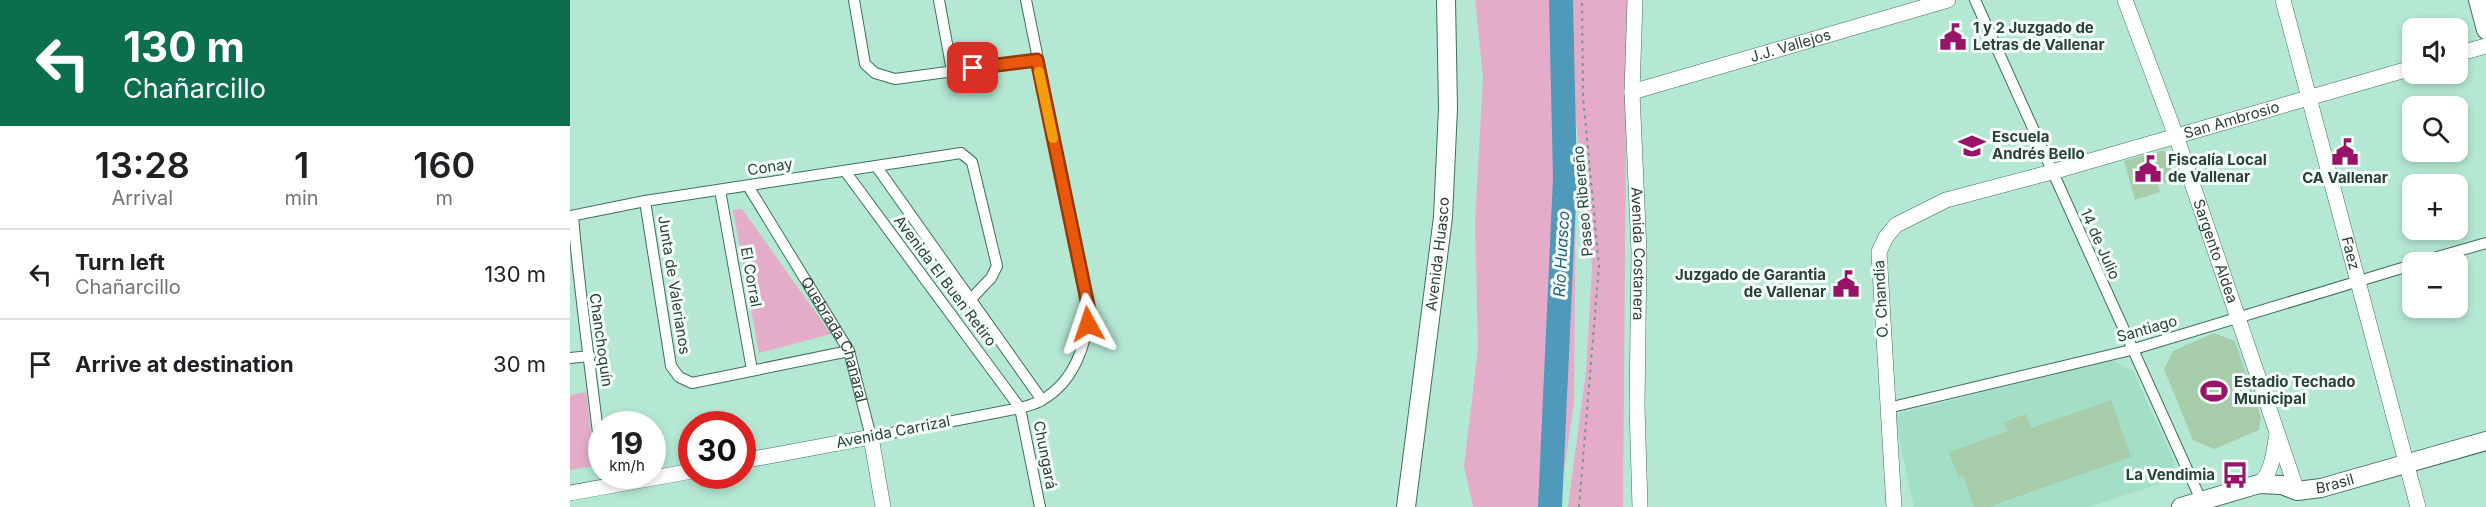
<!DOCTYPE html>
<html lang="en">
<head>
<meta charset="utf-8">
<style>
  body { margin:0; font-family:Inter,sans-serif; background:#f6f6f6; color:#202124; height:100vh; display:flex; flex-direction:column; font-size:22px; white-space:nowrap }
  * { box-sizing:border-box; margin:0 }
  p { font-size:20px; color:#757577 }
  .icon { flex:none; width:33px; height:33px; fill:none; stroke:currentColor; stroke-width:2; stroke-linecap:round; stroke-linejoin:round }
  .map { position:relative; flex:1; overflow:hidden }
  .sheet { display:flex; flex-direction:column; background:#fff; width:570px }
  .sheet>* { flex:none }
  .hud { background:#0b6e4f; color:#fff; overflow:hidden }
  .controls { position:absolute; left:1832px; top:18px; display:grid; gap:12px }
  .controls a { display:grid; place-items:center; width:66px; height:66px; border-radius:12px; background:#fff; box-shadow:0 3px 9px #0003; font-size:30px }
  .speed { position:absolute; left:18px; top:411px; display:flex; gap:12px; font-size:30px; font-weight:700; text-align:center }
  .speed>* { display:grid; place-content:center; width:78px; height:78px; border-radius:50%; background:#fff; box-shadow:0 3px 9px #0003; line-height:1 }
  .speed small { font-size:15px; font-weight:400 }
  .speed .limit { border:9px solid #d22; background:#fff; color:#111 }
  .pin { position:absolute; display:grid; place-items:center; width:51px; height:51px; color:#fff; margin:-26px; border-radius:12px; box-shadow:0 3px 9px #0006 }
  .me { position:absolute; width:66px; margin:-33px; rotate:355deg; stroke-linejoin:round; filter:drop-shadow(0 0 4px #0008) }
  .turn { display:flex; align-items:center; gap:21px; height:126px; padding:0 24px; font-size:27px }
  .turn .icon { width:78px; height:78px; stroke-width:2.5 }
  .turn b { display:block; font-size:42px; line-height:51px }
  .eta { display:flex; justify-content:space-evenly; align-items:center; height:102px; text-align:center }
  .eta b { font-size:36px; font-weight:600; line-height:42px }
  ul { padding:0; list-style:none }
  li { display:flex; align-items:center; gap:18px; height:90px; padding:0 24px; border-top:2px solid #e0e0e0 }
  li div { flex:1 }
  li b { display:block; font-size:22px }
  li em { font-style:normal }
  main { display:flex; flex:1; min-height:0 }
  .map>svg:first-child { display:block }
  .built { fill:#a3dfc6 }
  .green { fill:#e4acc8 }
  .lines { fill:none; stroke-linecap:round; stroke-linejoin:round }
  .river { stroke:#4f9aba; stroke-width:24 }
  .building { fill:#a6ccaa }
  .street-casing { stroke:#3e6f5d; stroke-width:12 }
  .secondary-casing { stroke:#3e6f5d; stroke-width:16 }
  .primary-casing { stroke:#3e6f5d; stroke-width:20 }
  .path { stroke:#739889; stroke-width:2; stroke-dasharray:3 4.5; stroke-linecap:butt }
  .street { stroke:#fff; stroke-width:10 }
  .secondary { stroke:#fff; stroke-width:15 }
  .primary { stroke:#fff; stroke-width:18 }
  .route-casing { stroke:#983908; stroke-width:15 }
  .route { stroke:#ea580c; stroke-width:10 }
  .slow { stroke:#f59e0b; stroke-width:10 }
  .labels { text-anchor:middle; stroke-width:6; stroke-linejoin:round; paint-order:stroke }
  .poi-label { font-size:15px; font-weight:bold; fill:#2b4038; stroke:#f4fefa; text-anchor:start }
  .street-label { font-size:15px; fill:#2b4038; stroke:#f4fefa }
  .water-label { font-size:16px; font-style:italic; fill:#245f76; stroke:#f4fefa }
</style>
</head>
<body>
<main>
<section class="sheet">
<div class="hud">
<div class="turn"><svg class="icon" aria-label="left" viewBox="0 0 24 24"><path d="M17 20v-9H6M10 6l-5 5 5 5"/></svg><div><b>130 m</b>Chañarcillo</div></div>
</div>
<div class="eta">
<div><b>13:28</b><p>Arrival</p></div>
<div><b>1</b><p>min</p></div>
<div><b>160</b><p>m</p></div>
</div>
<ul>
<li><svg class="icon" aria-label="left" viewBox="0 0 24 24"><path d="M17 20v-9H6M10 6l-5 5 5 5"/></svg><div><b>Turn left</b><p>Chañarcillo</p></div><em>130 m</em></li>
<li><svg class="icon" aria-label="arrive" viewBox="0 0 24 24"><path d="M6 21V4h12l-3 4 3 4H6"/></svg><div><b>Arrive at destination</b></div><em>30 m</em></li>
</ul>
</section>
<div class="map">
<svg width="1916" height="507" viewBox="0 0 1916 507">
  <rect width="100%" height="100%" fill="#b4e8d3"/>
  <path class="built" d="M1541 360 1563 371 1603 459 1605 479 1519 507H1344L1324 415Z"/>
  <path class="green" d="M905 0H1057L1053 507H998L1016 371 1022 268 1002 84 999 38 988 45 991 155 1006 165 1004 402 989 507H903L894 466 908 349 905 221 913 77Z
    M171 209H172L261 334 189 353 163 210Z
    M16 392 25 466 0 470V395Z"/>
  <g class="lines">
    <path class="river" d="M980 507 995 178 991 0"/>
  </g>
  <path class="building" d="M1594 150 1605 180 1588 185 1590 192 1565 200 1554 161Z
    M1644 333 1665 341 1691 417 1689 430 1644 449 1623 440 1594 369 1603 351Z
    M1541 400 1561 457 1418 507H1404L1393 475 1388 477 1379 452 1438 431 1434 422 1456 414 1461 428Z"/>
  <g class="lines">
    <defs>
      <g id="street">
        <path d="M284 0 295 64 305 73 325 79 467 60"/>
        <path d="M369 0 382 71"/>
        <path d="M1405 0 1631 500"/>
        <path d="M306 166 472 400"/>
        <path d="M275 171 450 408 470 507"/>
        <path id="s1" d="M178 186 279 351 301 437 450 408C457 406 466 404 472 400 504 382 517 344 519 310L456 0"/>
        <path d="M150 190 182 370"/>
        <path d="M75 201 101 366 109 377 122 383 279 351"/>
        <path d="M0 216 75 201 391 153 402 162 427 266 421 278 400 300"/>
        <path d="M3 216C10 300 23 384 32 468"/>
        <path d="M1850 262 1916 243"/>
        <path d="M0 358 20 356"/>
        <path d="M1318 408 1561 350 1842 265"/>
      </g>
      <g id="secondary">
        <path id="s2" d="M1065 0 1062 92 1069 252 1067 406 1070 507"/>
        <path id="s3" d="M1555 0 1606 136 1727 491"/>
        <path id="s4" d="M1713 0 1848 507"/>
        <path d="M1887 54 1916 46"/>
        <path id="s5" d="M1062 92 1378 0"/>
        <path d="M172 461 301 437 313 507"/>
        <path d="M1689 484C1703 472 1703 453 1707 435"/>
        <path d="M0 493 122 471"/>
        <path id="s6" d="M1324 507 1309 252 1316 237 1326 225 1376 200 1482 172 1842 68"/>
      </g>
      <g id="primary">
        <path d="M1908 0 1916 30"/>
        <path id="s7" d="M836 507 873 217 878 108 876 0"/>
        <path id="s8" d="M1611 507 1689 484 1712 485 1727 491 1751 488 1916 441"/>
      </g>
    </defs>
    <use href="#street" class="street-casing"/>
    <use href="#secondary" class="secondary-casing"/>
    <use href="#primary" class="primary-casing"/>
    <path class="path" d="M1009 507 1029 266 1013 96 1012 0"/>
    <use href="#street" class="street"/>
    <use href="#secondary" class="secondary"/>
    <use href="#primary" class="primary"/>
  </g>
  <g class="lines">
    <defs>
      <path id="route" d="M403 68 467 60 519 310 518 324"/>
    </defs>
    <use href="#route" class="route-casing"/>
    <use href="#route" class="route"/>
    <path class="slow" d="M469 72 483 138"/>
  </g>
  <defs>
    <symbol id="civic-bare" viewBox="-9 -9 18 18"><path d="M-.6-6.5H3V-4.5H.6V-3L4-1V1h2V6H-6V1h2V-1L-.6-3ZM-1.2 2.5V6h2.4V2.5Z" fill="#991469" stroke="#f4fefa" stroke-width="2.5" paint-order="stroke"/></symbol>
    <symbol id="school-bare" viewBox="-9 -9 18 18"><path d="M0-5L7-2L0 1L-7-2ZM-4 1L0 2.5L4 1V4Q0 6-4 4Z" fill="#991469" stroke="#f4fefa" stroke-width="2.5" paint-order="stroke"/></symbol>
    <symbol id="stadium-bare" viewBox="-9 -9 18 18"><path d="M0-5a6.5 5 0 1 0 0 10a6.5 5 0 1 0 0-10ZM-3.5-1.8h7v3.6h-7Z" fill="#991469" stroke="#f4fefa" stroke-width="2.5" paint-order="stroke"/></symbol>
    <symbol id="bus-bare" viewBox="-9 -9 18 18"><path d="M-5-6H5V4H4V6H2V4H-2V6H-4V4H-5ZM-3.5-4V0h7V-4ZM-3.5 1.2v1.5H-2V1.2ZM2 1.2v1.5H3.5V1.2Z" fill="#991469" stroke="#f4fefa" stroke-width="2.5" paint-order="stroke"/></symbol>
  </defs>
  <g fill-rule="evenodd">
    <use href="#civic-bare" x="1364" y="18" width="38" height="38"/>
    <use href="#school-bare" x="1383" y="127" width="38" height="38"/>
    <use href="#civic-bare" x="1756" y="133" width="38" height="38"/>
    <use href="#civic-bare" x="1559" y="150" width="38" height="38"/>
    <use href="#civic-bare" x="1257" y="265" width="38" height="38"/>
    <use href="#stadium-bare" x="1625" y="372" width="38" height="38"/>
    <use href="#bus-bare" x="1646" y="456" width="38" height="38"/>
  </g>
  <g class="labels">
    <g class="poi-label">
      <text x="1403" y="33">1 y 2 Juzgado de<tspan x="1403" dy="17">Letras de Vallenar</tspan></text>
      <text x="1422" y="142">Escuela<tspan x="1422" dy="17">Andrés Bello</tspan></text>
      <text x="1598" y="165">Fiscalía Local<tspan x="1598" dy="17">de Vallenar</tspan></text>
      <text x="1775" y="183" text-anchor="middle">CA Vallenar</text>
      <text x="1256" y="280" text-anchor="end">Juzgado de Garantia<tspan x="1256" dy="17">de Vallenar</tspan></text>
      <text x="1664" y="387">Estadio Techado<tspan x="1664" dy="17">Municipal</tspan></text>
      <text x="1645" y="480" text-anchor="end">La Vendimia</text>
    </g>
    <g class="street-label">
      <text dy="5" stroke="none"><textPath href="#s5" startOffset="165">J.J. Vallejos</textPath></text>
      <text dy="5" stroke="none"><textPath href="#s6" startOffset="640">San Ambrosio</textPath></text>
      <text transform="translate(200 167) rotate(-9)" y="5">Conay</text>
      <text transform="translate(1013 201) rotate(-95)" y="5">Paseo Ribereño</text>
      <text transform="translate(1530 244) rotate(66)" y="5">14 de Julio</text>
      <text dy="5" stroke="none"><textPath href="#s3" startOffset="267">Sargento Aldea</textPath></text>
      <text dy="5" stroke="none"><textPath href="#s2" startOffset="254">Avenida Costanera</textPath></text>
      <text dy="5" stroke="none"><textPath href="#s4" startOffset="262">Faez</textPath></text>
      <text dy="5" stroke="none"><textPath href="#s7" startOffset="255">Avenida Huasco</textPath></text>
      <text transform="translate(181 277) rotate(80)" y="5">El Corral</text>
      <text transform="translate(375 281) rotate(53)" y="5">Avenida El Buen Retiro</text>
      <text transform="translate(104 285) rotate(81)" y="5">Junta de Valerianos</text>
      <text transform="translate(1311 299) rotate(-93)" y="5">O. Chandía</text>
      <text transform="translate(1577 329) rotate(-16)" y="5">Santiago</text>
      <text transform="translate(31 340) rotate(82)" y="5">Chanchoquín</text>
      <text dy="5" stroke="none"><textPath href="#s1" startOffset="177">Quebrada Chañaral</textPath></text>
      <text transform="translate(323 432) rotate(-11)" y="5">Avenida Carrizal</text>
      <text transform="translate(475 455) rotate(79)" y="5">Chungará</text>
      <text dy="5" stroke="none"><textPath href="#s8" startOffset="159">Brasil</textPath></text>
    </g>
    <g class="water-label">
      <text transform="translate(991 254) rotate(-87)" y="6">Río Huasco</text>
    </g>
  </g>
</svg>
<div class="controls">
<a><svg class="icon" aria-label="sound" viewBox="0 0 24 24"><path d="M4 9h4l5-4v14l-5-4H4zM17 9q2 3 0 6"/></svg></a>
<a><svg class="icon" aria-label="search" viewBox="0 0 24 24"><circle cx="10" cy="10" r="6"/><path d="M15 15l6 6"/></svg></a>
<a>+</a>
<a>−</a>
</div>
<div class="speed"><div>19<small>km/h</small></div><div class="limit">30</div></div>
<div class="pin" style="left:403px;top:68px;background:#d93025"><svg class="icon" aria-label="arrive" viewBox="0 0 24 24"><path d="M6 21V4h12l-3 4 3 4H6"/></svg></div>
<svg class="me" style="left:518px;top:324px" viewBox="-20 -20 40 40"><path d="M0-17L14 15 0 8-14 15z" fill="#ea580c" stroke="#fff" stroke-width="4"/></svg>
</div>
</main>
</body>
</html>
